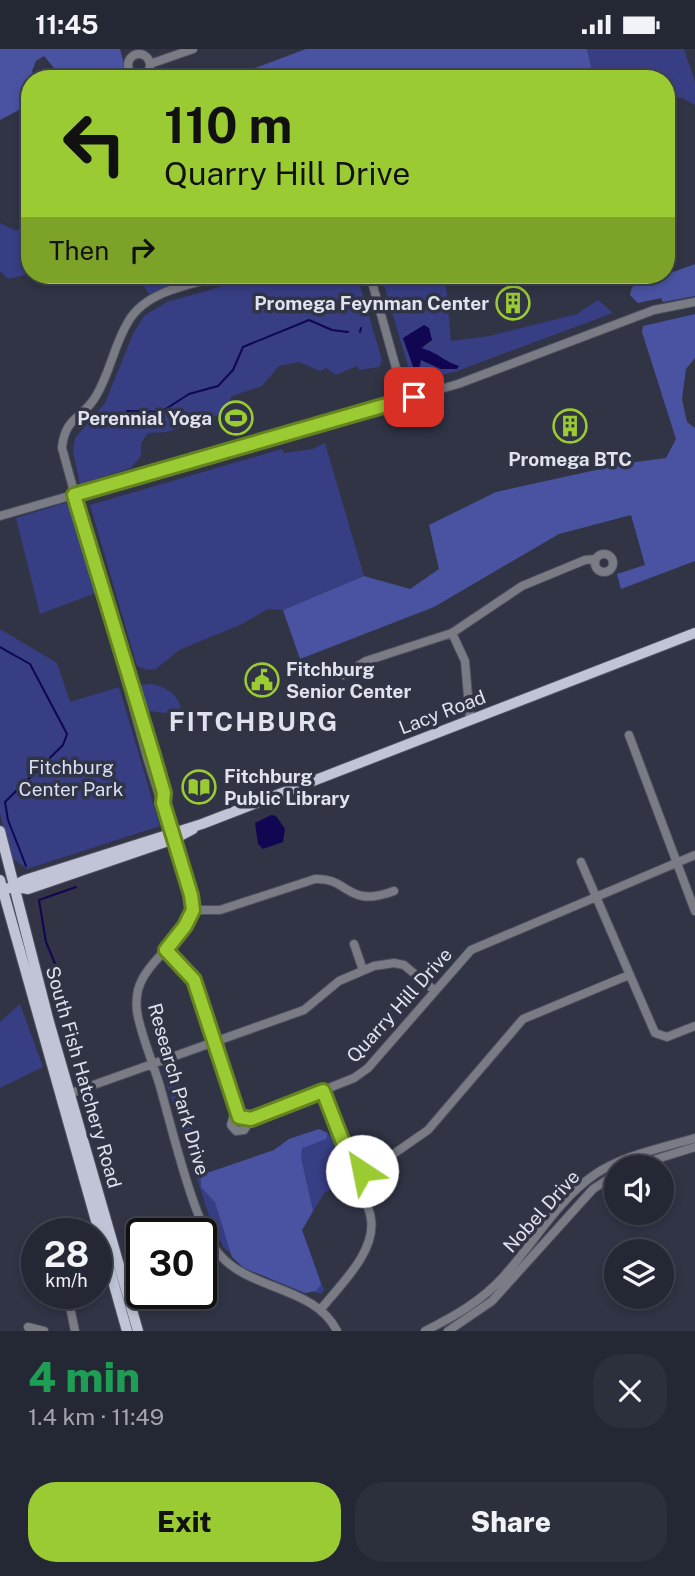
<!DOCTYPE html>
<html lang="en">
<head>
<meta charset="utf-8">
<style>
  body { margin:0; font-family:"Public Sans",sans-serif; background:#2c2f3c; color:#f1f3f6; height:100vh; display:flex; flex-direction:column; font-size:26px; white-space:nowrap }
  * { box-sizing:border-box; margin:0 }
  p { font-size:23px; color:#a3a5ac }
  .icon { flex:none; width:38px; height:38px; fill:none; stroke:currentColor; stroke-width:2; stroke-linecap:round; stroke-linejoin:round }
  .map { position:relative; height:1282px; overflow:hidden }
  .side { display:flex; flex-direction:column; background:#242734; flex:1 }
  .side>* { flex:none }
  .top-card { position:absolute; left:21px; top:21px; width:654px; height:214px; border-radius:28px; box-shadow:0 4px 10px #0003,0 0 0 2px #41444f; background:#9bcb32; color:#111; overflow:hidden }
  .buttons { position:absolute; left:604px; top:1106px; display:grid; gap:14px }
  .buttons a { display:grid; place-items:center; width:70px; height:70px; border-radius:50%; background:#242734; box-shadow:0 4px 10px #0003,0 0 0 2px #41444f; font-size:35px }
  .speed { position:absolute; left:21px; top:1169px; display:flex; gap:14px; font-size:35px; font-weight:700; text-align:center }
  .speed>* { display:grid; place-content:center; width:91px; height:91px; border-radius:50%; background:#242734; box-shadow:0 4px 10px #0003,0 0 0 2px #41444f; line-height:1 }
  .speed small { font-size:18px; font-weight:400 }
  .speed .limit { border:4px solid #111; border-radius:10px; background:#fff; color:#111 }
  .pin { position:absolute; display:grid; place-items:center; width:60px; height:60px; color:#fff; margin:-30px; border-radius:14px; box-shadow:0 4px 10px #0006 }
  .me { position:absolute; width:77px; margin:-38px; rotate:326deg; stroke-linejoin:round; filter:drop-shadow(0 0 5px #0008) }
  .turn { display:flex; align-items:center; gap:24px; height:147px; padding:0 28px; font-size:32px }
  .turn .icon { width:91px; height:91px; stroke-width:2.5 }
  .turn b { display:block; font-size:49px; line-height:60px }
  .then { display:flex; align-items:center; height:66px; padding:0 28px; background:#0003; gap:14px; font-size:26px }
  .round { display:grid; place-items:center; flex:none; width:74px; height:74px; border-radius:28px; background:#2c2f3c }
  .head { display:flex; align-items:center; justify-content:space-between; height:119px; padding:0 28px }
  h1 { font-size:42px; font-weight:800; line-height:52px; color:#1e9e55 }
  .primary-button { display:flex; gap:14px; margin-top:auto; padding:14px 28px }
  .primary-button a { flex:1; height:80px; border-radius:28px; background:#9bcb32; color:#111; font-size:28px; font-weight:800; line-height:80px; text-align:center }
  .primary-button a+a { background:#2c2f3c; color:#f1f3f6 }
  .status { display:flex; justify-content:space-between; align-items:center; height:49px; padding:0 35px; background:#242734; direction:ltr }
  .status svg { height:19px; fill:currentColor }
  .map>svg:first-child { display:block }
  .green { fill:#373e84; fill-rule:evenodd }
  .forest { fill:#4a53a2 }
  .water { fill:#110652 }
  .lines { fill:none; stroke-linecap:round; stroke-linejoin:round }
  .stream { stroke:#110652; stroke-width:2 }
  .minor-casing { stroke:#4c5060; stroke-width:10 }
  .major-casing { stroke:#4c5060; stroke-width:12 }
  .minor { stroke:#7a7c85; stroke-width:8 }
  .major { stroke:#c0c4d6; stroke-width:10 }
  .route-casing { stroke:#658420; stroke-width:18 }
  .route { stroke:#9bcb32; stroke-width:12 }
  .labels { text-anchor:middle; stroke-width:7; stroke-linejoin:round; paint-order:stroke }
  .poi-label { font-size:19px; font-weight:bold; fill:#e0e3ee; stroke:#303445; text-anchor:end }
  .street-label { font-size:19px; fill:#e0e3ee; stroke:#303445 }
  .park-label { font-size:19px; fill:#dadff5; stroke:#303445 }
  .district-label { font-size:26px; font-weight:bold; letter-spacing:2px; fill:#e0e3ee; stroke:#303445 }
</style>
</head>
<body>
<div class="status"><b>11:45</b><svg viewBox="0 0 49 12"><path d="M0 12V9h3v3zM5 12V6h3v6zM10 12V3h3v9zM15 12V0h3v12zM26 1h20v11H26zM47 4h2v5h-2z"/></svg></div>
<div class="map">
<svg width="695" height="1282" viewBox="0 0 695 1282">
  <rect width="100%" height="100%" fill="#303445"/>
  <path class="green" d="M587 0H684L695 33V56L682 49H667V30H594Z
    M0 174 14 181 30 182V225L8 230 0 222Z
    M145 226H207L149 245 141 233Z
    M261 226H357L382 311 379 318 359 321 357 317 336 326 326 319 320 322 299 313 279 317 262 337 232 347 224 364 167 383 148 384 141 394V407L131 419 80 435 73 402 75 389 105 354 133 285 144 267 167 253Z
    M381 226H445L451 292 489 287 577 265 598 251 613 264 457 322 421 332 411 327ZM424 276 429 279 432 291 421 300C436 304 445 312 459 318L441 320 421 311 415 323 403 290Z
    M325 394 364 527 283 561 268 560 242 575 179 601 156 620 148 621 137 617 90 456 282 400 284 404 313 400Z
    M65 454 71 458 96 544 40 565 16 469Z
    M0 580 57 614 70 653 119 638 160 777 27 820 11 808 0 765Z
    M152 635C168 638 182 649 182 666L149 662 140 636Z
    M20 955 43 1018 0 1039V973Z
    M174 1017 210 1127 331 1085C336 1098 340 1128 348 1135L325 1143 302 1181 324 1241 321 1245 248 1218 224 1199 213 1179 162 1021Z"/>
  <path class="forest" d="M0 0H120L128 30H63L44 7 36 12 32 22 35 30H30V55L0 71Z
    M306 0H587L594 30H248L250 21Z
    M695 215V247L663 253 661 249 638 254 630 246 632 238Z
    M695 265V309L686 320 682 350 687 373 695 379V512L621 540 617 525 645 516 631 466 559 485 434 558 300 610 283 561 364 527 410 540 439 520 429 476 496 443 628 414 666 409 676 390 642 283 643 277Z
    M319 1080 328 1084 326 1090 302 1099 301 1109 313 1162 302 1181 321 1235 316 1242 305 1244 244 1219 232 1208 215 1153 201 1138V1126L274 1101 289 1090Z"/>
  <path class="water" d="M424 276 429 279 432 291 421 299C439 304 443 312 459 317L457 320H441L421 311 419 320 415 323 403 289Z
    M271 766 276 767 285 780 283 793 263 800 258 795 255 774Z"/>
  <g class="lines">
    <path class="stream" d="M417 226 419 230
      M360 283 361 279
      M127 362 161 363 189 345 218 337 233 321 243 298 309 271 332 281 348 283
      M0 598 30 615 67 685 63 696 5 753 8 771 26 817
      M56 917 46 893 39 851 76 838"/>
    <defs>
      <path id="minor" d="M128 16a11 11 0 1 1 22 0a11 11 0 1 1-22 0Z
        M150 15 193 0
        M227 226C194 235 147 240 128 273 114 296 110 324 96 347 83 370 65 367 62 399L147 708 192 852C193 889 147 907 138 941 136 950 136 959 138 968 143 990 152 1012 159 1034 171 1075 194 1176 219 1205 250 1242 315 1237 337 1282
        M370 226 405 351
        M0 467 458 335 654 261 695 253
        M595 514a9 9 0 1 1 18 0a9 9 0 1 1-18 0Z
        M452 584 465 612 470 671
        M343 626 366 612 452 584 522 537 585 511 596 510
        M129 635 134 642 164 744 163 754
        M629 686 695 862
        M581 813 655 984 667 988 695 977
        M193 861H220L315 830C349 828 346 860 394 842
        M354 895 363 921
        M166 901 194 931 235 1062 241 1069 251 1070 354 1029 368 1019 471 901 695 806
        M323 1042 351 1114
        M71 1044 304 961 339 932 374 917 394 914 404 916 434 941
        M235 1062 231 1076 236 1082 244 1081 251 1070
        M346 1121a8 8 0 1 1 16 0a8 8 0 1 1-16 0Z
        M361 1118 392 1106 428 1081 523 970 629 926
        M631 1118 695 1098
        M67 1244 75 1282
        M321 1260C340 1236 376 1203 371 1170 369 1156 361 1142 356 1128
        M28 1278 44 1282
        M425 1282C453 1268 482 1252 504 1227 533 1195 558 1151 594 1126 623 1106 662 1099 695 1089
        M448 1282 492 1252 593 1140 616 1125"/>
      <path id="major" d="M0 782 49 973 138 1282
        M0 831 127 1282
        M16 838 28 840 174 790 193 780
        M3 842 25 831 202 775 695 584"/>
    </defs>
    <use href="#minor" class="minor-casing"/>
    <use href="#major" class="major-casing"/>
    <use href="#minor" class="minor"/>
    <use href="#major" class="major"/>
  </g>
  <g class="lines">
    <defs>
      <path id="route" d="M362 1122 358 1115 351 1114 323 1042 251 1070 239 1068 194 931 166 901 185 877 193 861 191 846 163 754 164 744 153 706 74 446 414 348"/>
    </defs>
    <use href="#route" class="route-casing"/>
    <use href="#route" class="route"/>
  </g>
  <defs>
    <symbol id="building-ring" viewBox="-11 -11 22 22"><circle r="9.5" fill="#303445" stroke="#9bcb32" stroke-width="1.5"/><path d="M-4-6H4V6H1V3H-1V6H-4ZM-2.5-4.3h1.7v1.8h-1.7ZM.8-4.3h1.7v1.8H.8ZM-2.5-1h1.7V.8h-1.7ZM.8-1h1.7V.8H.8Z" fill="#9bcb32"/></symbol>
    <symbol id="stadium-ring" viewBox="-11 -11 22 22"><circle r="9.5" fill="#303445" stroke="#9bcb32" stroke-width="1.5"/><path d="M0-5a6.5 5 0 1 0 0 10a6.5 5 0 1 0 0-10ZM-3.5-1.8h7v3.6h-7Z" fill="#9bcb32"/></symbol>
    <symbol id="civic-ring" viewBox="-11 -11 22 22"><circle r="9.5" fill="#303445" stroke="#9bcb32" stroke-width="1.5"/><path d="M-.6-6.5H3V-4.5H.6V-3L4-1V1h2V6H-6V1h2V-1L-.6-3ZM-1.2 2.5V6h2.4V2.5Z" fill="#9bcb32"/></symbol>
    <symbol id="library-ring" viewBox="-11 -11 22 22"><circle r="9.5" fill="#303445" stroke="#9bcb32" stroke-width="1.5"/><path d="M-6-4Q-3-5.5-.7-3.5V5Q-3 3-6 4ZM6-4Q3-5.5 .7-3.5V5Q3 3 6 4Z" fill="#9bcb32"/></symbol>
  </defs>
  <g fill-rule="evenodd">
    <use href="#building-ring" x="494" y="235" width="38" height="38"/>
    <use href="#stadium-ring" x="217" y="350" width="38" height="38"/>
    <use href="#building-ring" x="551" y="358" width="38" height="38"/>
    <use href="#civic-ring" x="243" y="612" width="38" height="38"/>
    <use href="#library-ring" x="180" y="719" width="38" height="38"/>
  </g>
  <g class="labels">
    <g class="poi-label">
      <text x="489" y="261">Promega Feynman Center</text>
      <text x="212" y="376">Perennial Yoga</text>
      <text x="570" y="417" text-anchor="middle">Promega BTC</text>
      <text x="286" y="627" text-anchor="start">Fitchburg<tspan x="286" dy="22">Senior Center</tspan></text>
      <text x="224" y="734" text-anchor="start">Fitchburg<tspan x="224" dy="22">Public Library</tspan></text>
    </g>
    <g class="street-label">
      <text transform="translate(442 663) rotate(-21)" y="7">Lacy Road</text>
      <text transform="translate(399 956) rotate(-48)" y="7">Quarry Hill Drive</text>
      <text transform="translate(84 1028) rotate(74)" y="7">South Fish Hatchery Road</text>
      <text transform="translate(179 1040) rotate(74)" y="7">Research Park Drive</text>
      <text transform="translate(541 1162) rotate(-48)" y="7">Nobel Drive</text>
    </g>
    <g class="park-label">
      <text x="71" y="725">Fitchburg<tspan x="71" dy="22">Center Park</tspan></text>
    </g>
    <g class="district-label">
      <text x="254" y="682">FITCHBURG</text>
    </g>
  </g>
</svg>
<div class="buttons">
<a><svg class="icon" aria-label="sound" viewBox="0 0 24 24"><path d="M4 9h4l5-4v14l-5-4H4zM17 9q2 3 0 6"/></svg></a>
<a><svg class="icon" aria-label="layers" viewBox="0 0 24 24"><path d="M12 4l9 5-9 5-9-5zM3 14l9 5 9-5"/></svg></a>
</div>
<div class="speed"><div>28<small>km/h</small></div><div class="limit">30</div></div>
<div class="pin" style="left:414px;top:348px;background:#d93025"><svg class="icon" aria-label="arrive" viewBox="0 0 24 24"><path d="M6 21V4h12l-3 4 3 4H6"/></svg></div>
<svg class="me" style="left:362px;top:1122px" viewBox="-20 -20 40 40"><circle r="19" fill="#fff"/><path d="M0-13L10 11 0 6-10 11z" fill="#9bcb32"/></svg>
<div class="top-card">
<div class="turn"><svg class="icon" aria-label="left" viewBox="0 0 24 24"><path d="M17 20v-9H6M10 6l-5 5 5 5"/></svg><div><b>110 m</b>Quarry Hill Drive</div></div>
<div class="then">Then<svg class="icon" aria-label="right" viewBox="0 0 24 24"><path d="M7 20v-9h11M14 6l5 5-5 5"/></svg></div>
</div>
</div>
<section class="side">
<div class="head"><div><h1>4 min</h1><p>1.4 km · 11:49</p></div><a class="round"><svg class="icon" aria-label="close" viewBox="0 0 24 24"><path d="M6 6l12 12M18 6L6 18"/></svg></a></div>
<div class="primary-button"><a>Exit</a><a>Share</a></div>
</section>
</body>
</html>
